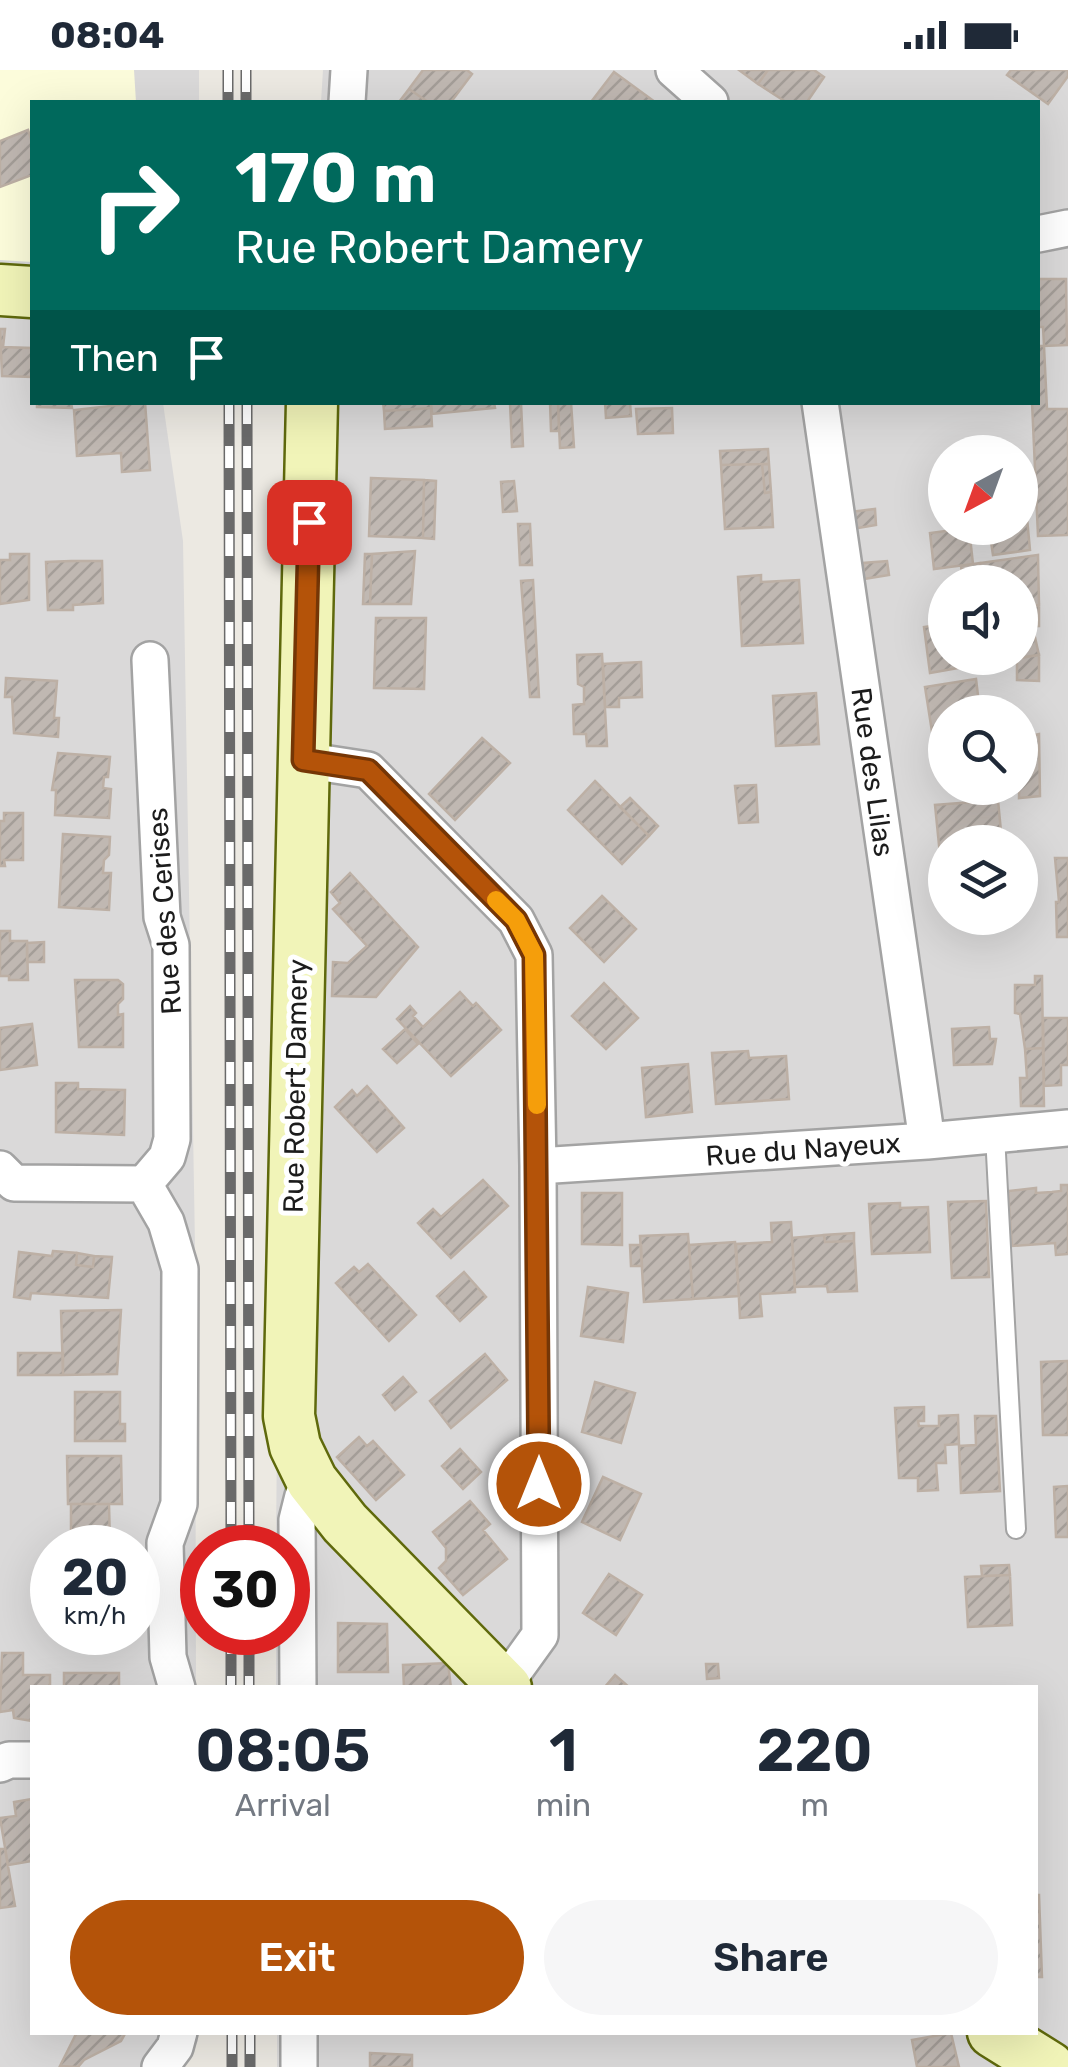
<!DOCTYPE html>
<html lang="en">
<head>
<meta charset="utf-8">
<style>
  body { margin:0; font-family:Rubik,sans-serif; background:#f6f6f7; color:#1f2937; height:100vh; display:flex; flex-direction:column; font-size:38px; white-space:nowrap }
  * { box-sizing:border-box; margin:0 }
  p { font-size:32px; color:#747a83 }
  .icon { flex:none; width:55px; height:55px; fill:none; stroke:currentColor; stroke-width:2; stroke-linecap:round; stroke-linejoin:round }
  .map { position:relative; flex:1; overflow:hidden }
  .side { position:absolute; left:30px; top:1615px; width:1008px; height:350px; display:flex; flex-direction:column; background:#fff; border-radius:0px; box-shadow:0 10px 40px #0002 }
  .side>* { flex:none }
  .hud { position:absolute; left:30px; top:30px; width:1010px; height:305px; border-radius:0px; box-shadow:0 10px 40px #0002; background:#00695c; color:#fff; overflow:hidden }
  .needle { width:65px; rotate:221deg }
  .buttons { position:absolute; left:928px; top:365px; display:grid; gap:20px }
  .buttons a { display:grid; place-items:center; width:110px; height:110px; border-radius:50%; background:#fff; box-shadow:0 10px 40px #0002; font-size:50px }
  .speed { position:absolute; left:30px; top:1455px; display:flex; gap:20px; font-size:50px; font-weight:700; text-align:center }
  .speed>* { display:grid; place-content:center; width:130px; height:130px; border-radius:50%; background:#fff; box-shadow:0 10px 40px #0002; line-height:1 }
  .speed small { font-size:25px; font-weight:400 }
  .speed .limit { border:15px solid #d22; background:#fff; color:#111 }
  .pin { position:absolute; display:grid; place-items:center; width:85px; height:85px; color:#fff; margin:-42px; border-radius:20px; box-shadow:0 5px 15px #0006 }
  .me { position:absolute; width:110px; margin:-55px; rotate:0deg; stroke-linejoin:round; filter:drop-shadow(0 0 8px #0008) }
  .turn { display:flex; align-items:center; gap:35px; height:210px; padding:0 40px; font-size:45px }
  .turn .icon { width:130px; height:130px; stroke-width:2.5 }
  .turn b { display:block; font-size:70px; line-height:85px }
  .then { display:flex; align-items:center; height:95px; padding:0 40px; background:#0003; gap:20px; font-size:38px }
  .eta { display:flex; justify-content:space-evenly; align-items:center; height:170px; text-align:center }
  .eta b { font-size:60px; font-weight:600; line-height:70px }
  .action { display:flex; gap:20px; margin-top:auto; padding:20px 40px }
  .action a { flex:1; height:115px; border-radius:60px; background:#b45309; color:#fff; font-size:40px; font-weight:600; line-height:115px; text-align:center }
  .action a+a { background:#f6f6f7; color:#1f2937 }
  .status { display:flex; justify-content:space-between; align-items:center; height:70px; padding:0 50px; background:#fff; direction:ltr }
  .status svg { height:28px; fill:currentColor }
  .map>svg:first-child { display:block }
  .residential { fill:#dad9d9; fill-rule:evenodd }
  .education { fill:#fcfcdb }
  .building { fill:url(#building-hatch); stroke:#bdb0a5; stroke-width:2.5 }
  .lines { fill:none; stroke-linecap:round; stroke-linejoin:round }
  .lane-casing { stroke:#a3a3a3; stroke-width:22 }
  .street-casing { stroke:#a3a3a3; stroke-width:40 }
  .secondary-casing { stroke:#5f690c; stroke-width:55 }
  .lane { stroke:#fff; stroke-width:18 }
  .street { stroke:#fff; stroke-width:35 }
  .secondary { stroke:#f1f4b8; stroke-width:50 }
  .rail-casing { stroke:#6a6a6a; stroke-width:11 }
  .rail { stroke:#fff; stroke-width:8; stroke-dasharray:22; stroke-linecap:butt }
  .route-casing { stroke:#753606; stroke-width:25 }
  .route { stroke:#b45309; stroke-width:18 }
  .slow { stroke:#f59e0b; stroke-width:18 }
  .labels { text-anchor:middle; stroke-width:10; stroke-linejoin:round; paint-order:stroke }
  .street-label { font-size:28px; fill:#1c1c1c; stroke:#fff }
</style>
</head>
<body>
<div class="status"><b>08:04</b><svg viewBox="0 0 49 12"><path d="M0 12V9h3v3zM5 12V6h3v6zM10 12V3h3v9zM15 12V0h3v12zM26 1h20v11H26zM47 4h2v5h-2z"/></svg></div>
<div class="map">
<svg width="1068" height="1997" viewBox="0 0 1068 1997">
  <defs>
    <pattern id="building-hatch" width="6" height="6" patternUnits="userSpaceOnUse" patternTransform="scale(2.5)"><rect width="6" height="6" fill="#c0b8b2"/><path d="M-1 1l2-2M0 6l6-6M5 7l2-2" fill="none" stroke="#a49e98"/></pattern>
  </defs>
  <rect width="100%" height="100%" fill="#ece9e2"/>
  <path class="residential" d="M0 0H199V32H32V332L163 333 183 471 195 1176 196 1617 32 1618V1962L198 1963V1971L184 1997H0ZM52 1478H138V1562H52Z
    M323 0H1068V1997H277V1962H1035V1618L276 1617V1563L288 1562V1478L276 1477 282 787 299 333 1038 332V32H321ZM945 382H1020V458H945ZM945 512H1020V588H945ZM945 642H1020V718H945ZM945 772H1020V848H945Z"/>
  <path class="education" d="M0 0H134L136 32H32V192L0 190Z"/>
  <path class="building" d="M423 0H467L472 4 451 32H428L409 19Z
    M739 0H768L758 14Z
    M768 0H814L824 7 807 32H786L758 14Z
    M1011 0H1068V6L1048 34 1007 5Z
    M614 2 655 32H591Z
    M409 19 428 32H399Z
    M28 60 32 72V105L0 117V71Z
    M1038 209H1066L1067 275 1044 276 1043 257H1038Z
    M0 259H5L3 277 32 278V307L2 306Z
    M1038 276H1044L1047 339H1068V465L1038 466 1032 332H1038Z
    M37 332H71L72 338 37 337Z
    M119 332H145L150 400 122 402 121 383 77 386 74 340 119 335Z
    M383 332H431V338L384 341Z
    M431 332H494L495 338 432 344Z
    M550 332H558L559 361H551Z
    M558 332H571L574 377 560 378Z
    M605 332H630L631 346 606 348Z
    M510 333H521L523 376 512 377Z
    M431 338 432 356 385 359 384 341Z
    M672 338 673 363 638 364 636 339Z
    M768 379 769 394 721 395 720 381Z
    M762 394H769L771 422 765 423Z
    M762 394 765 423 771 422 773 457 725 459 721 395Z
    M371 408 424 410 423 468 369 466Z
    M424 410 436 411 434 469 423 468Z
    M514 411 517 441 503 442 501 412Z
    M875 439 876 455 852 459 849 442Z
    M1027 448 1030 480 993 485 990 465 1007 463 1006 458H1020V449Z
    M518 454H530L532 495H520Z
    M969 458 973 494 934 499 930 463Z
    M415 481 411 534H370L372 484Z
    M10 484H29V530L0 534V490H10Z
    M365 484H372L370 534H363Z
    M1038 485 1039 535 1020 538V512H1003L1002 507 981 508 980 493Z
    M71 491H102L103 533 73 535V540H48L46 492Z
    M887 491 889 505 864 509 863 493Z
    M980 493 981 512H963L961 496Z
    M761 505V512L799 510 803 573 742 576 738 507Z
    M533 510 539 627H530L521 511Z
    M1039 535V556L1021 557 1020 538Z
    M376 548H426L424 619 374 618Z
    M945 554V588H974L975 595 930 603 924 557Z
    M1034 563 1039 585 983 594 982 588H1020V565Z
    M602 584 607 676H587L586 664H574L573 635 584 634V617L578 614 577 585Z
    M1039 585V611L1017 610V588Z
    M641 592 642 627 619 628V637H605L603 594Z
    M6 608 57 611 54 648H59L58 667 14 663 12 627H5Z
    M976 609 980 642H945V666L933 668 925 617Z
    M816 623 819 674 776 676 773 626Z
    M1039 664 1040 726 1019 728 1020 668Z
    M482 668 510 693 455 750 429 724Z
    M58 683 110 687 108 707H104L103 718 111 719 109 748 55 745 56 720H52Z
    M595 711 649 766 622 794 568 740Z
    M756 715 758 752 739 753 735 716Z
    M630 728 658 756 649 766 620 737Z
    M998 730 1002 772H945V785H940L935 735Z
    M4 743H23V790H4L5 796H0V751H4Z
    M63 764 110 767 109 785 104 790 103 803H111L109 840 59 837Z
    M1055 788H1068V867H1057L1056 832H1059Z
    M350 803 418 877 376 927 332 926 333 892 348 893 367 876 333 839 340 833 331 822Z
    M602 826 636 859 604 892 570 858Z
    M0 861H10V871H27L28 910H9V906H0Z
    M44 872V892H27V873Z
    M1035 906H1042L1043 978 1025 979 1020 944 1015 943V915H1035Z
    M75 910H118L123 914V929L118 934V945L123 944V977H79Z
    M604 913 638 948 606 979 572 946Z
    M460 922 473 936 476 933 501 960 451 1006 397 949 410 936 416 943 413 946 423 957Z
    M1043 948H1068V995H1061V1015L1044 1016Z
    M32 954 37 995 0 1000V958Z
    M989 957 990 969H996L992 994 954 995 952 959Z
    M405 959 418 974 397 993 383 979Z
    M1043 978 1044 1036H1021L1020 1008H1027L1025 979Z
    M748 981 749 988 786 986 789 1029 716 1034 712 983Z
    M688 994 692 1042 646 1047 642 998Z
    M56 1013H78V1019L125 1020 124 1065 56 1062Z
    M367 1016 404 1058 377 1082 335 1037 352 1020 357 1026Z
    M483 1110 508 1136 451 1188 418 1153 433 1139 441 1147Z
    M1061 1115H1068V1184L1056 1185 1055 1173 1012 1176 1008 1121 1036 1118V1123L1052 1122 1061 1121Z
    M582 1123H622V1175L582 1174Z
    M986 1131 989 1207 952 1208 948 1132Z
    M900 1133V1138L928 1137 930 1182 872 1184 869 1134Z
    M791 1152 795 1222 760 1224 762 1246 740 1248 736 1174 772 1172 771 1153Z
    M854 1163V1171L825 1172 824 1165Z
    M688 1164 693 1229 644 1232 640 1166Z
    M824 1165 825 1172 854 1171 857 1221 828 1222 827 1216 795 1217 792 1168Z
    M735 1172 739 1226 693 1229 689 1175Z
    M630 1175H641L642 1196H631Z
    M53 1181 77 1183 76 1195 93 1197 94 1186 112 1187 108 1228 31 1223 30 1229 14 1227 19 1182 52 1186Z
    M77 1183 94 1186 93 1197 76 1195Z
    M368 1194 416 1245 389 1271 336 1213 354 1197 359 1202Z
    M464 1202 486 1227 460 1251 437 1226Z
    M588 1217 628 1223 623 1272 581 1266Z
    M121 1240 117 1304 63 1305 61 1241Z
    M18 1283H63V1305H18Z
    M485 1284 507 1310 451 1358 430 1331Z
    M1068 1291V1365H1043L1041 1292Z
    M403 1307 416 1322 395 1340 383 1325Z
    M595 1312 635 1323 621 1373 582 1362Z
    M75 1322H120V1354H125V1371H75Z
    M924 1337V1351H918L919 1356H939V1346L958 1345 959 1374 945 1375 946 1393H936L938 1420 918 1421V1408H899L895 1338Z
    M975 1346H996L1000 1421 961 1423 959 1376 976 1375Z
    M359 1367 367 1376 373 1371 404 1405 376 1430 337 1387Z
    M460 1379 481 1402 463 1419 442 1396Z
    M67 1386H121L122 1434H68Z
    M603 1407 641 1424 620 1470 582 1452Z
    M1068 1416V1467H1056L1054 1417Z
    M470 1431 490 1454 483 1460 507 1489 463 1525 439 1498 446 1491V1478L433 1462Z
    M71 1434H109L110 1472H117V1478H71Z
    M1009 1495 1010 1505 982 1506 981 1496Z
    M609 1504 642 1525 616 1565 583 1543Z
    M1010 1505 1012 1555 968 1557 965 1507Z
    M338 1553 387 1554 388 1602H338Z
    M2 1583H23V1605H50V1618H32V1651L14 1648 13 1640 0 1642Z
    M448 1593 451 1618H404L403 1595Z
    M706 1594H718L719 1608 707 1609Z
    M64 1603H119V1618H64Z
    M615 1605 630 1618H604Z
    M32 1729V1791L8 1795 0 1748 16 1746 14 1732Z
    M0 1779H5L15 1836 0 1838Z
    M1035 1825H1039L1042 1907H1035Z
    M77 1962H126L121 1971 84 1990 78 1997 60 1996Z
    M951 1963 959 1997H917L912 1970Z
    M370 1983 412 1985V1997H370Z"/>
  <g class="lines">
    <defs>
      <path id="lane" d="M995 1065 1016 1459"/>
      <path id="street" d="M674 0 710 32
        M347 32 349 0
        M1038 164 1068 158
        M820 332 927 1071
        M303 690 368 700 516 850 534 885 538 1096 540 1565 504 1615
        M538 1096 927 1071 1068 1058
        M0 1099 14 1113 144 1114 167 1087 172 1069 171 875 162 847 150 590
        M144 1114 166 1152 180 1199 179 1434 165 1473 168 1587 177 1618
        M298 1618 297 1450 303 1426 312 1411
        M0 1694 9 1690H32
        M299 1962V1997
        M160 1997 175 1977 179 1962"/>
      <path id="secondary" d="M0 220 32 222
        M312 332 289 1346 295 1376 312 1411 345 1453 506 1618
        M993 1962 1049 1997"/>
    </defs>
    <use href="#lane" class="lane-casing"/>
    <use href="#street" class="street-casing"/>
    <use href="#secondary" class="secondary-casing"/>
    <use href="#lane" class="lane"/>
    <use href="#street" class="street"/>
    <use href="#secondary" class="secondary"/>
    <defs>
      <path id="rail" d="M228 0V32
        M246 0V32
        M229 332 231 1478
        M247 332 249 1478
        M231 1562V1618
        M249 1562V1618
        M232 1962V1997
        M250 1962V1997"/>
    </defs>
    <use href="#rail" class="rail-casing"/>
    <use href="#rail" class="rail"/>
  </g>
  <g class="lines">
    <defs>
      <path id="route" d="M309 452 303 690 368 700 516 850 534 885 539 1414"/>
    </defs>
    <use href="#route" class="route-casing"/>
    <use href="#route" class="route"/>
    <path class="slow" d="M496 830 516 850 534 885 537 1035"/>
  </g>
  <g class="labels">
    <g class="street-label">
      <text transform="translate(873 702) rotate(82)" y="10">Rue des Lilas</text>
      <text transform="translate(164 841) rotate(-94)" y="10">Rue des Cerises</text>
      <text transform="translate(295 1016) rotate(-89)" y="10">Rue Robert Damery</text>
      <text transform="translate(803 1079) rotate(-4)" y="10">Rue du Nayeux</text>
    </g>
  </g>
</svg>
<div class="buttons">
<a><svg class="needle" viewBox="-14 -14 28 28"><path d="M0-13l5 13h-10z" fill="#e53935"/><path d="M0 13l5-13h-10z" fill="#747a83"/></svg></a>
<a><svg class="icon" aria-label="sound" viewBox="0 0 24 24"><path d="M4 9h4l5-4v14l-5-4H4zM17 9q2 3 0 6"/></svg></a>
<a><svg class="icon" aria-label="search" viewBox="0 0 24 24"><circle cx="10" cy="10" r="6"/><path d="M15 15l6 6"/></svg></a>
<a><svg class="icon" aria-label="layers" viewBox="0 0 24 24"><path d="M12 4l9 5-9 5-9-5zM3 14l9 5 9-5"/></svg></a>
</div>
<div class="speed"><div>20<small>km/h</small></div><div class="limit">30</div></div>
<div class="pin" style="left:309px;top:452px;background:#d93025"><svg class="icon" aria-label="arrive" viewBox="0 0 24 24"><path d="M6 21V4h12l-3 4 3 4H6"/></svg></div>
<svg class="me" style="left:539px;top:1414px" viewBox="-20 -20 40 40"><circle r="17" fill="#b45309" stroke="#fff" stroke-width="3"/><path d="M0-11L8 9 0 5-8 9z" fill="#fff"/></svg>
<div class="hud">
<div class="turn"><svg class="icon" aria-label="right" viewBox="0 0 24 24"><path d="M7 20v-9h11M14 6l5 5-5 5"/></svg><div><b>170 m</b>Rue Robert Damery</div></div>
<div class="then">Then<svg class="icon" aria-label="arrive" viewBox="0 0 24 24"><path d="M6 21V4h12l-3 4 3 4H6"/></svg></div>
</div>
<section class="side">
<div class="eta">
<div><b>08:05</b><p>Arrival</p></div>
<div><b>1</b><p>min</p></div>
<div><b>220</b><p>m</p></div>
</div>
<div class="action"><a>Exit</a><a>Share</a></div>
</section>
</div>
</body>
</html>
